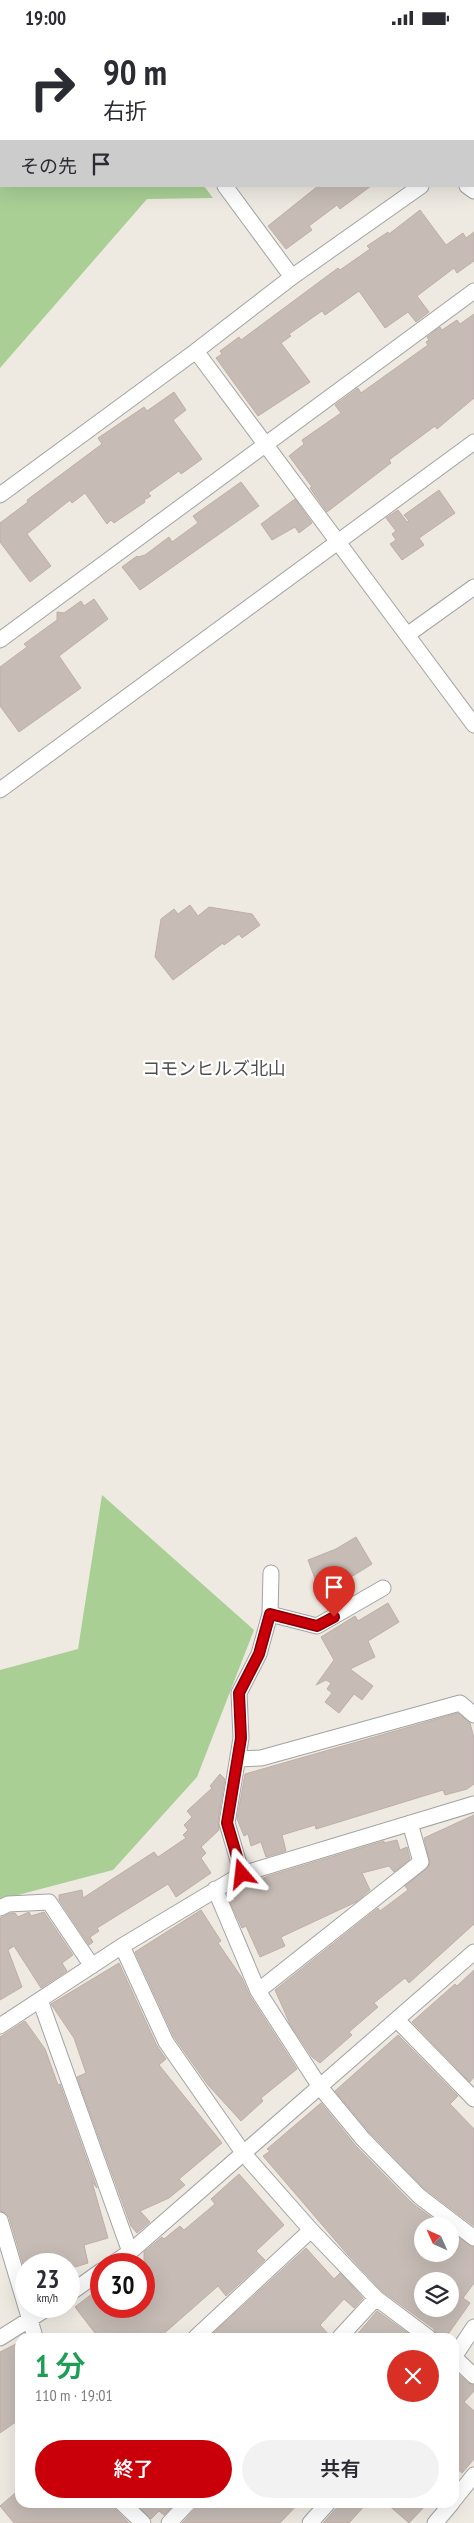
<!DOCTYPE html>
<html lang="ja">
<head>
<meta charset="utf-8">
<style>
  body { margin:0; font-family:"PT Sans Narrow","Noto Sans JP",sans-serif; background:#f2f2f3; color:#2b2b33; height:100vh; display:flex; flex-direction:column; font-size:19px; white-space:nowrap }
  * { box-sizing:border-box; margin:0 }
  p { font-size:16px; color:#7c7c81 }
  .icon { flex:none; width:28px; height:28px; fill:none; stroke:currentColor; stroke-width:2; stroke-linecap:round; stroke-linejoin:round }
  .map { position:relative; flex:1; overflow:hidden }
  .side { position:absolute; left:15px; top:2298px; width:444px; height:175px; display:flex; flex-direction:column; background:#fff; border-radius:15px; box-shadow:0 5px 20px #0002 }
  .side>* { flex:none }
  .hud { position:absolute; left:0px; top:0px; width:475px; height:152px; box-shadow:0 5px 20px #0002; background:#fff; color:#2b2b33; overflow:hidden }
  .needle { width:32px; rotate:315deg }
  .controls { position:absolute; left:414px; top:2182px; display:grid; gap:10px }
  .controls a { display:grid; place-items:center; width:45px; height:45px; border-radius:50%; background:#fff; box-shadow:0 5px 20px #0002; font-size:25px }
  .speed { position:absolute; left:15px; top:2218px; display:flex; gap:10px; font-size:25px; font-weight:700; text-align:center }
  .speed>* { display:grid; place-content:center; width:65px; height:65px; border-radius:50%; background:#fff; box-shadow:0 5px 20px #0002; line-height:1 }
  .speed small { font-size:12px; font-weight:400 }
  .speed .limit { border:8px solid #d22; background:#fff; color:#111 }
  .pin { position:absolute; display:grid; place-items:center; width:42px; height:42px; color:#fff; margin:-51px -21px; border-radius:50% 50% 50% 0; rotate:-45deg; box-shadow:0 0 5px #0007 }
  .pin .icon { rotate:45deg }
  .me { position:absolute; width:55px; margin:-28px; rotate:343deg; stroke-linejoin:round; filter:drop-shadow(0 0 4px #0008) }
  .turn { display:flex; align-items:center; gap:18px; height:105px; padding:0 20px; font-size:22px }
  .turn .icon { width:65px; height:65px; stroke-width:2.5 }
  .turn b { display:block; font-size:35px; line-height:42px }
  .then { display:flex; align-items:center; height:48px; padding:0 20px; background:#0003; gap:10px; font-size:19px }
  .round { display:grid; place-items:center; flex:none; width:52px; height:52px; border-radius:26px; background:#f2f2f3 }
  .headline { display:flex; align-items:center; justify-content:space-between; height:85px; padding:0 20px }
  h1 { font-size:30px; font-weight:600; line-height:38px; color:#1e9e55 }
  .primary-button { display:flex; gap:10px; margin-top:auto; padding:10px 20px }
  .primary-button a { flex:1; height:58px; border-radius:30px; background:#c90009; color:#fff; font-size:20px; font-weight:600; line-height:58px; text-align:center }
  .primary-button a+a { background:#f2f2f3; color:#2b2b33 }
  .status { display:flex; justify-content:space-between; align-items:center; height:35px; padding:0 25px; background:#fff; direction:ltr }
  .status svg { height:14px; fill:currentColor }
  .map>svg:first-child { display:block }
  .forest { fill:#a9cf95 }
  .building { fill:#c6bbb5; stroke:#c0afa4; fill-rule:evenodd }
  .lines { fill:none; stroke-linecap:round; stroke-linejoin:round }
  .minor-casing { stroke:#a3a3a3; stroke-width:17 }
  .minor { stroke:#fff; stroke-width:15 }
  .route-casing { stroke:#830006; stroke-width:12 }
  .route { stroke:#c90009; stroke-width:9 }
  .labels { text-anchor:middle; stroke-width:4.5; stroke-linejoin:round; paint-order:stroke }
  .quarter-label { font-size:18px; fill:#4f4f4f; stroke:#fff }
</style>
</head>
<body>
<div class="status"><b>19:00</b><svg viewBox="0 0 49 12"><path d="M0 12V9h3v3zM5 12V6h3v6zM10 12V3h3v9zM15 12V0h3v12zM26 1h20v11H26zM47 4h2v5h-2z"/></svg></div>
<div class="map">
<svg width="474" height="2488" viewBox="0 0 474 2488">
  <rect width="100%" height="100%" fill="#eeeae2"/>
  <path class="forest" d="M0 0H175L1 1V151H204L213 163 147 164 0 333Z
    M102 1460 254 1595 197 1742 113 1835 14 1861 0 1867V1635L78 1614Z"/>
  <path class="building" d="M318 151H371L340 174 337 170 309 191 312 195 286 214 268 191Z
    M420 175 446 210 463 198 466 203 474 197V226L457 238 454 233 417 261 429 277 416 287 408 277 385 293 359 256 325 280 322 276 289 299 291 301 281 308 310 347 258 381 216 323 222 319 220 316 239 302 241 305 338 233 340 235 370 214 367 211 388 197 389 199Z
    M474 279V363L437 394 435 391 389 425 391 428 327 477 310 453 312 452 289 421 304 409 302 405 341 378 335 370 358 353 361 358 428 310 426 307 429 305 427 302 440 292 442 295 457 285 460 289Z
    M174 357 186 375 173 385 202 424 181 439 179 436 148 458 151 461 144 465 145 467 114 488 111 485 107 489 85 458 72 468 70 465 27 499 51 531 30 547 0 507V488L28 467 27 465 102 409 98 403 144 372 147 376Z
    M241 447 259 471 140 555 122 532 137 521 138 522 145 520 169 502 172 507 198 488 193 481Z
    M439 455 455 478 419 503 424 510 402 525 390 509 396 505 392 499 396 496 386 483 398 475 407 487 409 486 404 480Z
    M295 464 312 488 299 498 295 492 272 505 261 489Z
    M94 564 108 584 59 621 81 653 19 697 0 671V632L27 612 24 609 57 585V577L64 578 81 566 84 571Z
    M190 870 198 881 209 872 252 879 260 890 242 903 239 899 224 910 223 908 173 945 155 922 161 884 174 874 178 879Z
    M356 1502 372 1529 335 1552 337 1556 322 1562 308 1525 336 1514Z
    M388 1568 399 1587 368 1606 375 1622 350 1634 373 1651 362 1665 354 1659 339 1678 325 1667 332 1658 327 1654 331 1648 326 1645 316 1650 334 1625 321 1602 355 1581 358 1586Z
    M458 1678 470 1688 474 1703V1749L467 1754 445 1760 443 1755 316 1794 315 1790 282 1800 286 1816 266 1822 261 1807 251 1811 248 1799 244 1801 237 1784 245 1739Z
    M220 1739 225 1744 218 1786 219 1795 201 1812 206 1818 201 1823 211 1838 176 1862 168 1849 97 1893 99 1896 90 1902 93 1907 89 1910 59 1865V1860L82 1855 83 1863 154 1817 158 1822 186 1803 183 1800 188 1795 184 1790 192 1782 187 1776 212 1753 210 1751Z
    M474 1780V1889L409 1948 405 1943 374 1968 378 1972 349 1997 352 2000 320 2028 312 2022 290 1989 275 1955 378 1873 380 1876 408 1855 405 1851 430 1829 424 1803Z
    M397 1805 400 1815 407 1812 410 1824 394 1837 389 1831 362 1838 370 1855 356 1867 281 1902 285 1911 260 1922 246 1891 242 1893 230 1867 235 1865 232 1858 268 1841 384 1806V1808Z
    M201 1875 221 1906 218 1908 242 1943 250 1961 297 2034 261 2063 263 2066 241 2086 208 2050 174 2002 135 1917Z
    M29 1877 31 1881 44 1877 73 1920 62 1928 67 1936 41 1953 14 1911 8 1915 22 1952 0 1965V1883L10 1878H15L18 1882Z
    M119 1928 157 2011 166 2024 159 2030 222 2108 179 2144 185 2150 169 2163 140 2176 150 2187 137 2198 131 2191 77 2042 86 2038 74 2003 51 1969Z
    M474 1935V2042L470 2047 412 1987 455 1949 457 1951Z
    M25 1986 45 2014 58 2050 60 2049 97 2153 92 2147 108 2203 84 2210 88 2228 69 2234V2229H23L9 2182 6 2178 0 2176V2002Z
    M398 2000 458 2061 450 2069 474 2094V2191L425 2154 370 2098 335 2056Z
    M321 2068 356 2111 412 2168 443 2191H422V2219H450V2196L474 2212V2248L463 2263 470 2268 446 2302H437L434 2294 382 2256 348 2220 263 2121 270 2116 267 2114ZM422 2246H450V2274H422Z
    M239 2139 284 2190 256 2216 265 2225 226 2261 218 2251 160 2302H98L75 2272 101 2252V2271H144V2217L162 2202 164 2204 180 2191 184 2195 215 2169 211 2164Z
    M306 2213 334 2244 340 2238 363 2263 354 2273 344 2264 320 2290 331 2302H209Z
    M377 2276 413 2302H355Z
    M20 2307V2384L0 2398V2317Z
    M455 2336 468 2348 474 2350V2356L464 2367 474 2376V2424L462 2438 454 2431Z
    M20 2454V2468H113L115 2474 129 2488H14L0 2471Z
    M135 2468H176L164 2480 159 2476 151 2484Z
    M197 2468H299L280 2488H182L195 2474Z
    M341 2468H367L349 2488H323Z
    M386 2468H428L409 2488Z"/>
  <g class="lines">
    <defs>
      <path id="minor" d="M407 1 409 0
        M225 151 292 242
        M467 151 474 156
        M0 460 196 316
        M474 552 407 600 474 690
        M407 600 196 316 292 242 421 151
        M0 605 474 256
        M0 755 474 407
        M270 1579 317 1591 383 1553
        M239 1724 261 1723 460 1668 474 1680
        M242 1839 227 1788 241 1703 239 1658 259 1619 270 1579 271 1538
        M215 1854 258 1956 320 2052 363 2104 419 2161 474 2203
        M0 1873 8 1869 49 1867 92 1931
        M122 1911 166 2007 244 2119 311 2195 376 2263 428 2302
        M258 1956 421 1827 410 1788
        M40 1965 130 2217
        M397 1985 474 2064
        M0 1991 122 1911 242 1839 474 1769
        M0 2185 35 2302
        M112 2229 130 2217 474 1917
        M69 2259 101 2236
        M196 2302 311 2195
        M340 2302 376 2263
        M0 2303 51 2271
        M454 2322 474 2292
        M454 2322 474 2341
        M454 2465 474 2440
        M122 2468 143 2488
        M169 2488 188 2468
        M310 2488 328 2468
        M435 2488 452 2468"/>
    </defs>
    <use href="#minor" class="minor-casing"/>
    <use href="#minor" class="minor"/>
  </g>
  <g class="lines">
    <defs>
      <path id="route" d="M242 1839 227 1788 241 1703 239 1658 259 1619 270 1579 317 1591 334 1582"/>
    </defs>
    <use href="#route" class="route-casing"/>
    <use href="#route" class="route"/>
  </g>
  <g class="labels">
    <g class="quarter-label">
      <text x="214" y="1040">コモンヒルズ北山</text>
    </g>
  </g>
</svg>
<div class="controls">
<a><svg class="needle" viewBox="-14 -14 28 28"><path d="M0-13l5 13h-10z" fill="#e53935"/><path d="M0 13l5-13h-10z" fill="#7c7c81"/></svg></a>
<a><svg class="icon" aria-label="layers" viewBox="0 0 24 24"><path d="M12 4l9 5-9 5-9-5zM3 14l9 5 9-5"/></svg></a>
</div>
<div class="speed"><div>23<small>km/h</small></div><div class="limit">30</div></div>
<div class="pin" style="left:334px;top:1582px;background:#d93025"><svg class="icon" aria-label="arrive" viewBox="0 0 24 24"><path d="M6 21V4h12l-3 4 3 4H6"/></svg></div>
<svg class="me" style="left:242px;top:1839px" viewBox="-20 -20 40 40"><path d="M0-17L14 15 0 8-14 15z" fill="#c90009" stroke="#fff" stroke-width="4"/></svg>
<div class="hud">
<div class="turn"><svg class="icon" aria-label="right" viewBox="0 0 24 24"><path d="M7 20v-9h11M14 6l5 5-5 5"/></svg><div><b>90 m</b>右折</div></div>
<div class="then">その先<svg class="icon" aria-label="arrive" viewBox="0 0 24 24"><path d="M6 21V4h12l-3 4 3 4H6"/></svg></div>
</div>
<section class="side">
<div class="headline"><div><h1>1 分</h1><p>110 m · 19:01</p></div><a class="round" style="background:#d93025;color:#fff"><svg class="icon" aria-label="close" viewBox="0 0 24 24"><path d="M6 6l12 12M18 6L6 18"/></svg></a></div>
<div class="primary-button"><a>終了</a><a>共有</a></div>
</section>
</div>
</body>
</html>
